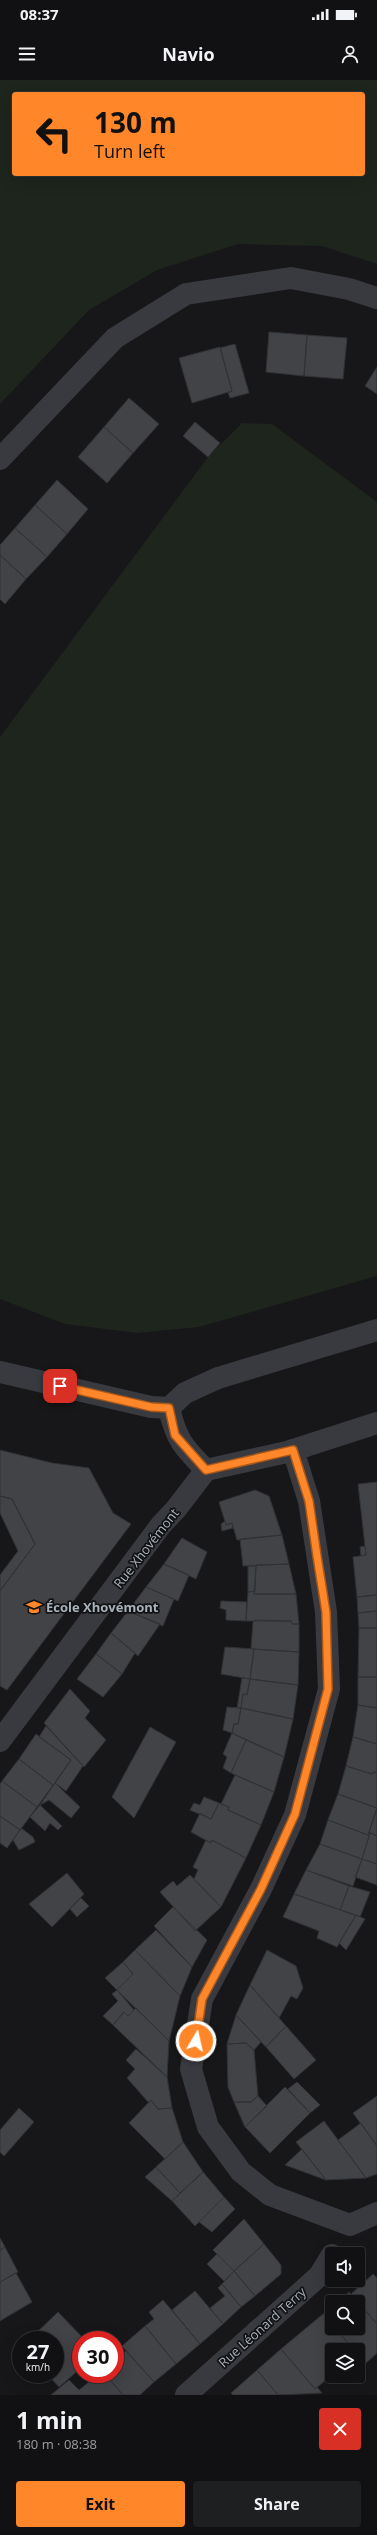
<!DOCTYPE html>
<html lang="en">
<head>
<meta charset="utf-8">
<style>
  body { margin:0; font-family:"Open Sans",sans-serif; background:#1e1f21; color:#f1f3f6; height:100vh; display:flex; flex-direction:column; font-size:15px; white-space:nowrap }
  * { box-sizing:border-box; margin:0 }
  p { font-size:13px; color:#9c9da0 }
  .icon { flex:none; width:22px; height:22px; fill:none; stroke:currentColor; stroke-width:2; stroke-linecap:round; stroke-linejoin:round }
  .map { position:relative; height:2315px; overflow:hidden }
  .drawer { display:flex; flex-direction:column; background:#111113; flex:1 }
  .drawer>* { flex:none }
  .top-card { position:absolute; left:12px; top:12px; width:353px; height:84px; border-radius:4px; box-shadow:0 4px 16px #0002,0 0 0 1px #303133; background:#ff8629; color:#111; overflow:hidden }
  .controls { position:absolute; left:325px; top:2167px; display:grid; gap:8px }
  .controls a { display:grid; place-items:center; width:40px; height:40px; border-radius:4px; background:#111113; box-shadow:0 4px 16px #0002,0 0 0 1px #303133; font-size:20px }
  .speed { position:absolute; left:12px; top:2251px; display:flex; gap:8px; font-size:20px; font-weight:700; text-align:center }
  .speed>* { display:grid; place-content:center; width:52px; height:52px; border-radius:50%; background:#111113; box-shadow:0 4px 16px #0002,0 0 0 1px #303133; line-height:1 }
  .speed small { font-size:10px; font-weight:400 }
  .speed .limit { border:6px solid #d22; background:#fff; color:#111 }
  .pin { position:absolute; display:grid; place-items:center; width:34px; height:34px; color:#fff; margin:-17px; border-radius:8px; box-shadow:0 2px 6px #0006 }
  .me { position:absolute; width:44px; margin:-22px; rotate:9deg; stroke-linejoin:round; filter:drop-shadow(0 0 3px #0008) }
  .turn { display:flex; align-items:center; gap:14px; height:84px; padding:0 16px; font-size:18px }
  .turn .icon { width:52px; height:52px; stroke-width:2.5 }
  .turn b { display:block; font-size:28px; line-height:34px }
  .round { display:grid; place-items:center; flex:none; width:42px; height:42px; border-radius:4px; background:#1e1f21 }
  .headline { display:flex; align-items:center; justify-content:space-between; height:68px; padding:0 16px }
  h1 { font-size:24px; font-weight:700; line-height:30px }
  .cta { display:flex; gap:8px; margin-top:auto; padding:8px 16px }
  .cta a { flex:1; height:46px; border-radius:4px; background:#ff8629; color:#111; font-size:16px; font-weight:700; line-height:46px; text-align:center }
  .cta a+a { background:#1e1f21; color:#f1f3f6 }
  .status { display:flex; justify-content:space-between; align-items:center; height:28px; padding:0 20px; background:#111113; direction:ltr }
  .status svg { height:11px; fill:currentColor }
  header { display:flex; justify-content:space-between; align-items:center; height:52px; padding:0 16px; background:#111113; font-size:18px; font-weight:700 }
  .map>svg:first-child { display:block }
  .green { fill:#1d251d; fill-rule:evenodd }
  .building { fill:#414346; stroke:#313236 }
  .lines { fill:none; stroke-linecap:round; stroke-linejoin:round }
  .minor { stroke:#383a3f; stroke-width:22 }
  .tertiary { stroke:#383a3f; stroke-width:22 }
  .route-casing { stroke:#a6571b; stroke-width:10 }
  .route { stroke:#ff8629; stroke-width:7 }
  .labels { text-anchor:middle; stroke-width:3.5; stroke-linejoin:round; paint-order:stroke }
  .street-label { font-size:13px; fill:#a8b2ba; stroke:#121214 }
  .poi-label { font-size:13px; font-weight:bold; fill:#a8b2ba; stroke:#121214; text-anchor:start }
</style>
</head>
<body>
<div class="status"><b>08:37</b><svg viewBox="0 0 49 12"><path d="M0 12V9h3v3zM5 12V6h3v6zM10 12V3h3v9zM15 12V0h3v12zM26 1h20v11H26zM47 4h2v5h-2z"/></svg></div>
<header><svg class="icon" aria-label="menu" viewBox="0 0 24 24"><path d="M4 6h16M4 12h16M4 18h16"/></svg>Navio<svg class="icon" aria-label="person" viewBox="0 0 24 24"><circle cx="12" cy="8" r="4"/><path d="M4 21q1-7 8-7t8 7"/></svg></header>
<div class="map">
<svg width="377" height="2315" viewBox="0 0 377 2315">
  <rect width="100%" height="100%" fill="#171719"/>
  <path class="green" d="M0 0H377V184L322 166 238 164 157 190 89 230 0 324ZM14 14H363V94H14Z
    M242 343 272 344 377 422V1196L199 1247 137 1253 65 1244 0 1219V657L208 377Z"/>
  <path class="building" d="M269 252 307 255 304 296 266 292Z
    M307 255 347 258 343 299 304 296Z
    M235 264 249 313 230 318 228 313 232 311 220 268Z
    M220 267 232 311 192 323 179 278Z
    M377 287V314L365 306Z
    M129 318 159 344 133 373 104 347Z
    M195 342 220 363 208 377 183 356Z
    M104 347 133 373 107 403 78 377Z
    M57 400 88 429 67 454 35 425Z
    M35 425 67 454 47 477 15 448Z
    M15 448 47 477 26 499 0 475V465Z
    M0 475 26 499 5 524 0 519Z
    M0 1370 52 1383 89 1388 113 1433 131 1444 7 1610 0 1606V1511L35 1464 12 1419 0 1416Z
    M377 1402V1515L357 1517 353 1477 366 1475 358 1404Z
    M255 1410 269 1416 282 1455 237 1460 232 1443 226 1445 219 1422Z
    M0 1416 12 1419 35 1464 0 1511V1495L18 1471 0 1433Z
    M225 1441 226 1445 232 1443 233 1448 222 1451 221 1444Z
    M282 1455 289 1484 243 1486 240 1459Z
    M182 1458 207 1472 196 1499 164 1484Z
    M365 1466 366 1475 361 1476 360 1467Z
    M164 1484 189 1495 178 1521 146 1507Z
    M289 1484 296 1514H254L256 1485Z
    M248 1486H256L255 1511 248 1512Z
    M146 1507 174 1519 163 1546 128 1531Z
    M255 1511 254 1514H296L299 1544H292L291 1541H246L248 1512Z
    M377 1515V1531L358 1533 357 1517Z
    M221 1521 247 1522 246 1541 226 1540V1530L220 1528Z
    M128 1531 160 1544 138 1576 111 1553Z
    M377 1531V1548H359L358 1533Z
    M255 1540 291 1541 292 1544H299V1572L251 1569 253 1542Z
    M359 1548H377V1597H358Z
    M111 1553 135 1573 122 1594 96 1574Z
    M225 1567 254 1569 250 1599 221 1594Z
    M254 1569 299 1572 298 1605 250 1599Z
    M96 1574 122 1594 103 1617 77 1599Z
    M358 1597H377V1628L358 1625Z
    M242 1598 250 1599 247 1615 243 1614 241 1628H237Z
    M250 1599 298 1605 293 1639 241 1628 243 1614 247 1615Z
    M70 1609 90 1631 85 1638 106 1660 84 1687 44 1643Z
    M358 1625 377 1628V1664L353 1657Z
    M227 1627 241 1628 238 1644H234L232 1653 223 1650Z
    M241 1628 293 1639 284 1677 232 1653 234 1644H238Z
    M46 1646 83 1686 66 1711 55 1703 71 1680 39 1657Z
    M150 1647 176 1662 134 1738 112 1717Z
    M232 1653 246 1660 231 1693 223 1688 227 1677 223 1674Z
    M36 1654 71 1680 53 1705 19 1679Z
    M353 1657 377 1664V1693L373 1692 372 1694 346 1686Z
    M246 1660 284 1677 274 1712 231 1693Z
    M19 1679 53 1705 37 1727 2 1701Z
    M346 1686 372 1694 373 1692 377 1693V1728L338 1714Z
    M235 1695 274 1712 261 1745 228 1730 229 1727 221 1724Z
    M2 1701 37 1727 20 1750 0 1736V1704Z
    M55 1703 80 1727 71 1738 49 1720 40 1725Z
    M338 1714 377 1728 368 1755 328 1740Z
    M204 1717 219 1723 211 1739 190 1730 194 1723 200 1725Z
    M219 1723 229 1727 228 1730 261 1745 246 1778 212 1760 211 1763 191 1752 200 1733 211 1739Z
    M40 1725 62 1746 58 1750 50 1743 45 1751 30 1737Z
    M377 1729V1756L369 1752Z
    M0 1736 20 1750 7 1768 0 1763Z
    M328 1740 368 1755 370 1753 362 1779 320 1764Z
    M21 1748 33 1757 35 1762 19 1770 13 1760Z
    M370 1753 377 1756V1784L362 1779Z
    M206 1760 211 1763 212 1760 246 1778 221 1827 194 1799 198 1790 193 1787Z
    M320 1764 362 1779 353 1806 306 1790Z
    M362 1779 377 1784V1805L355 1797Z
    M306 1790 349 1806 340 1830 294 1814Z
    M67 1793 84 1814 52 1847 29 1824Z
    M190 1795 221 1827 195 1851 160 1812 173 1801 177 1806Z
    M349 1806 370 1812 360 1837 340 1830Z
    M294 1814 356 1835 337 1867 317 1858 319 1851 283 1837Z
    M81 1818 89 1826 77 1837 70 1829Z
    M173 1827 207 1860 192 1887 154 1846Z
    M356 1835 365 1839 346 1870 339 1863Z
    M156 1850 192 1887 180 1916 135 1870Z
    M135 1870 180 1916 169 1961 117 1910 133 1894 123 1882Z
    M267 1870 296 1886 303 1908 297 1919 291 1916 279 1938 250 1905Z
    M123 1882 133 1894 117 1910 105 1898Z
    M250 1905 286 1946 266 1967 236 1935Z
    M117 1910 134 1930 128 1936 124 1932 113 1945 103 1936 118 1921 112 1914Z
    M136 1928 169 1961 167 1997 113 1945 124 1932 128 1936Z
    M236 1935 261 1962 254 1970 246 1963 227 1964Z
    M286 1946 316 1980 294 1999 266 1967Z
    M246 1963 254 1970 258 2016 251 2022H234L228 2007 227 1964Z
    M136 1969 167 1997 172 2028 158 2029 151 2020 149 2023 127 1998 135 1989 126 1980Z
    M297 2002 320 2025 310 2033 288 2009Z
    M285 2007 310 2033 270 2073 245 2047Z
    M258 2016 267 2026 245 2047 234 2022H251Z
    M377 2016V2066L353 2033Z
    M151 2020 158 2029 172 2028 183 2062 165 2079 129 2043Z
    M19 2028 34 2042 4 2076 0 2072V2050Z
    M324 2041 366 2098 326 2100 296 2062Z
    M361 2043 377 2066V2094L366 2098 338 2060Z
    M183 2062 203 2092 180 2113 156 2087Z
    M302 2069 326 2100 285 2085Z
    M156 2087 180 2113 172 2121 145 2097Z
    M203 2092 224 2117 195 2146 172 2121Z
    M224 2117 235 2129 212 2152 199 2142Z
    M244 2139 264 2164 234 2191 213 2170Z
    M0 2158 5 2167 0 2170Z
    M264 2164 281 2185V2194L255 2216 234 2191Z
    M5 2167 18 2192 0 2202V2170Z
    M217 2174 234 2191 224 2201 207 2184Z
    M234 2191 255 2216 241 2227 222 2204Z
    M16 2193 32 2222 0 2241V2202Z
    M373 2194 377 2198V2244L351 2214Z
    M222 2204 241 2227 223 2244 210 2228 225 2216 218 2208Z
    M195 2211 223 2244 200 2264 172 2230Z
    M349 2212 358 2222H337Z
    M163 2220 200 2264 176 2284 145 2246 154 2239 149 2232Z
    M358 2222 377 2244V2273L365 2284 358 2274V2270H354L335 2248H358Z
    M332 2226V2245L323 2234Z
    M58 2232 85 2260H81V2288L59 2307 47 2294H55V2260H29Z
    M323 2234 332 2245V2248H335L354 2270H332V2295L315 2309 281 2269Z
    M145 2246 176 2284 154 2302 122 2266Z
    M281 2269 315 2309 317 2307 322 2313 278 2315 257 2290Z
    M126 2271 154 2302 140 2315H123L105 2294H115V2280Z
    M257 2290 278 2315H233L231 2313Z
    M99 2294H105L123 2315H51L69 2300 79 2310Z"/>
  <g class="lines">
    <path class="minor" d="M0 379 115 258 186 214 291 198 349 209 377 218
      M293 1370 309 1421 326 1532 329 1609 295 1735 261 1809 202 1919 191 1989 208 2047 241 2092 270 2115 350 2145 377 2133
      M0 1661 161 1445 176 1429 206 1390
      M186 2315 319 2196 332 2175"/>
    <path class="tertiary" d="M377 1250 218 1298 185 1313 169 1328C176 1359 183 1367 206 1390L287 1372 377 1343
      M0 1292 151 1327 169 1328"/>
  </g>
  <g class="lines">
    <defs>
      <path id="route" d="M60 1306 151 1327 169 1328 175 1355 206 1390 293 1370 309 1421 317 1476 326 1532 328 1609 295 1734 261 1809 202 1919 196 1961"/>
    </defs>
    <use href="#route" class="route-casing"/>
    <use href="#route" class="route"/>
  </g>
  <defs>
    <symbol id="school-bare" viewBox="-9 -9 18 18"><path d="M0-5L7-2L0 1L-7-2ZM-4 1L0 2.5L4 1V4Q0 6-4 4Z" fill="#ff8629" stroke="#121214" stroke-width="2.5" paint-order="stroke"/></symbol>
  </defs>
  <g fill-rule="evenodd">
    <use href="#school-bare" x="23" y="1516" width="22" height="22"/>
  </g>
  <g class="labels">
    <g class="street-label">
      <text transform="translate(146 1468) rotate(-52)" y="5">Rue Xhovémont</text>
      <text transform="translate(262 2247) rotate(-42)" y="5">Rue Léonard Terry</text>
    </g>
    <g class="poi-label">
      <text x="46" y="1532">École Xhovémont</text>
    </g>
  </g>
</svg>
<div class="controls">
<a><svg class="icon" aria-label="sound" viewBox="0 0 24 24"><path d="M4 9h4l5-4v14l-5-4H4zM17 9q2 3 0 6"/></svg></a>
<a><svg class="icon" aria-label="search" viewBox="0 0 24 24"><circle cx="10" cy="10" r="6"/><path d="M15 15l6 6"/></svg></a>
<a><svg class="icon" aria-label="layers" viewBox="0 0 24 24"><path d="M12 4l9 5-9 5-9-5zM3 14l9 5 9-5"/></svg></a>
</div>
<div class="speed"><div>27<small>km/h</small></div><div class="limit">30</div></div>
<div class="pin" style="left:60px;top:1306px;background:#d93025"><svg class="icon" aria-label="arrive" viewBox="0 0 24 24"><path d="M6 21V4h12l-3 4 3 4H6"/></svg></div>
<svg class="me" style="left:196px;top:1961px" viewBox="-20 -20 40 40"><circle r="17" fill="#ff8629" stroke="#fff" stroke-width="3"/><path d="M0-11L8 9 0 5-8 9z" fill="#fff"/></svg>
<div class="top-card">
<div class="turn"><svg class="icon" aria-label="left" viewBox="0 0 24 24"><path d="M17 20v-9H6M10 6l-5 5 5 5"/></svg><div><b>130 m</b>Turn left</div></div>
</div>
</div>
<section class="drawer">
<div class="headline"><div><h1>1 min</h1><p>180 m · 08:38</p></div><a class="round" style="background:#d93025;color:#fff"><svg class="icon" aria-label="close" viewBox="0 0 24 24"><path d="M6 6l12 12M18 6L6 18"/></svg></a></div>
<div class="cta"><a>Exit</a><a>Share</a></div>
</section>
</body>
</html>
